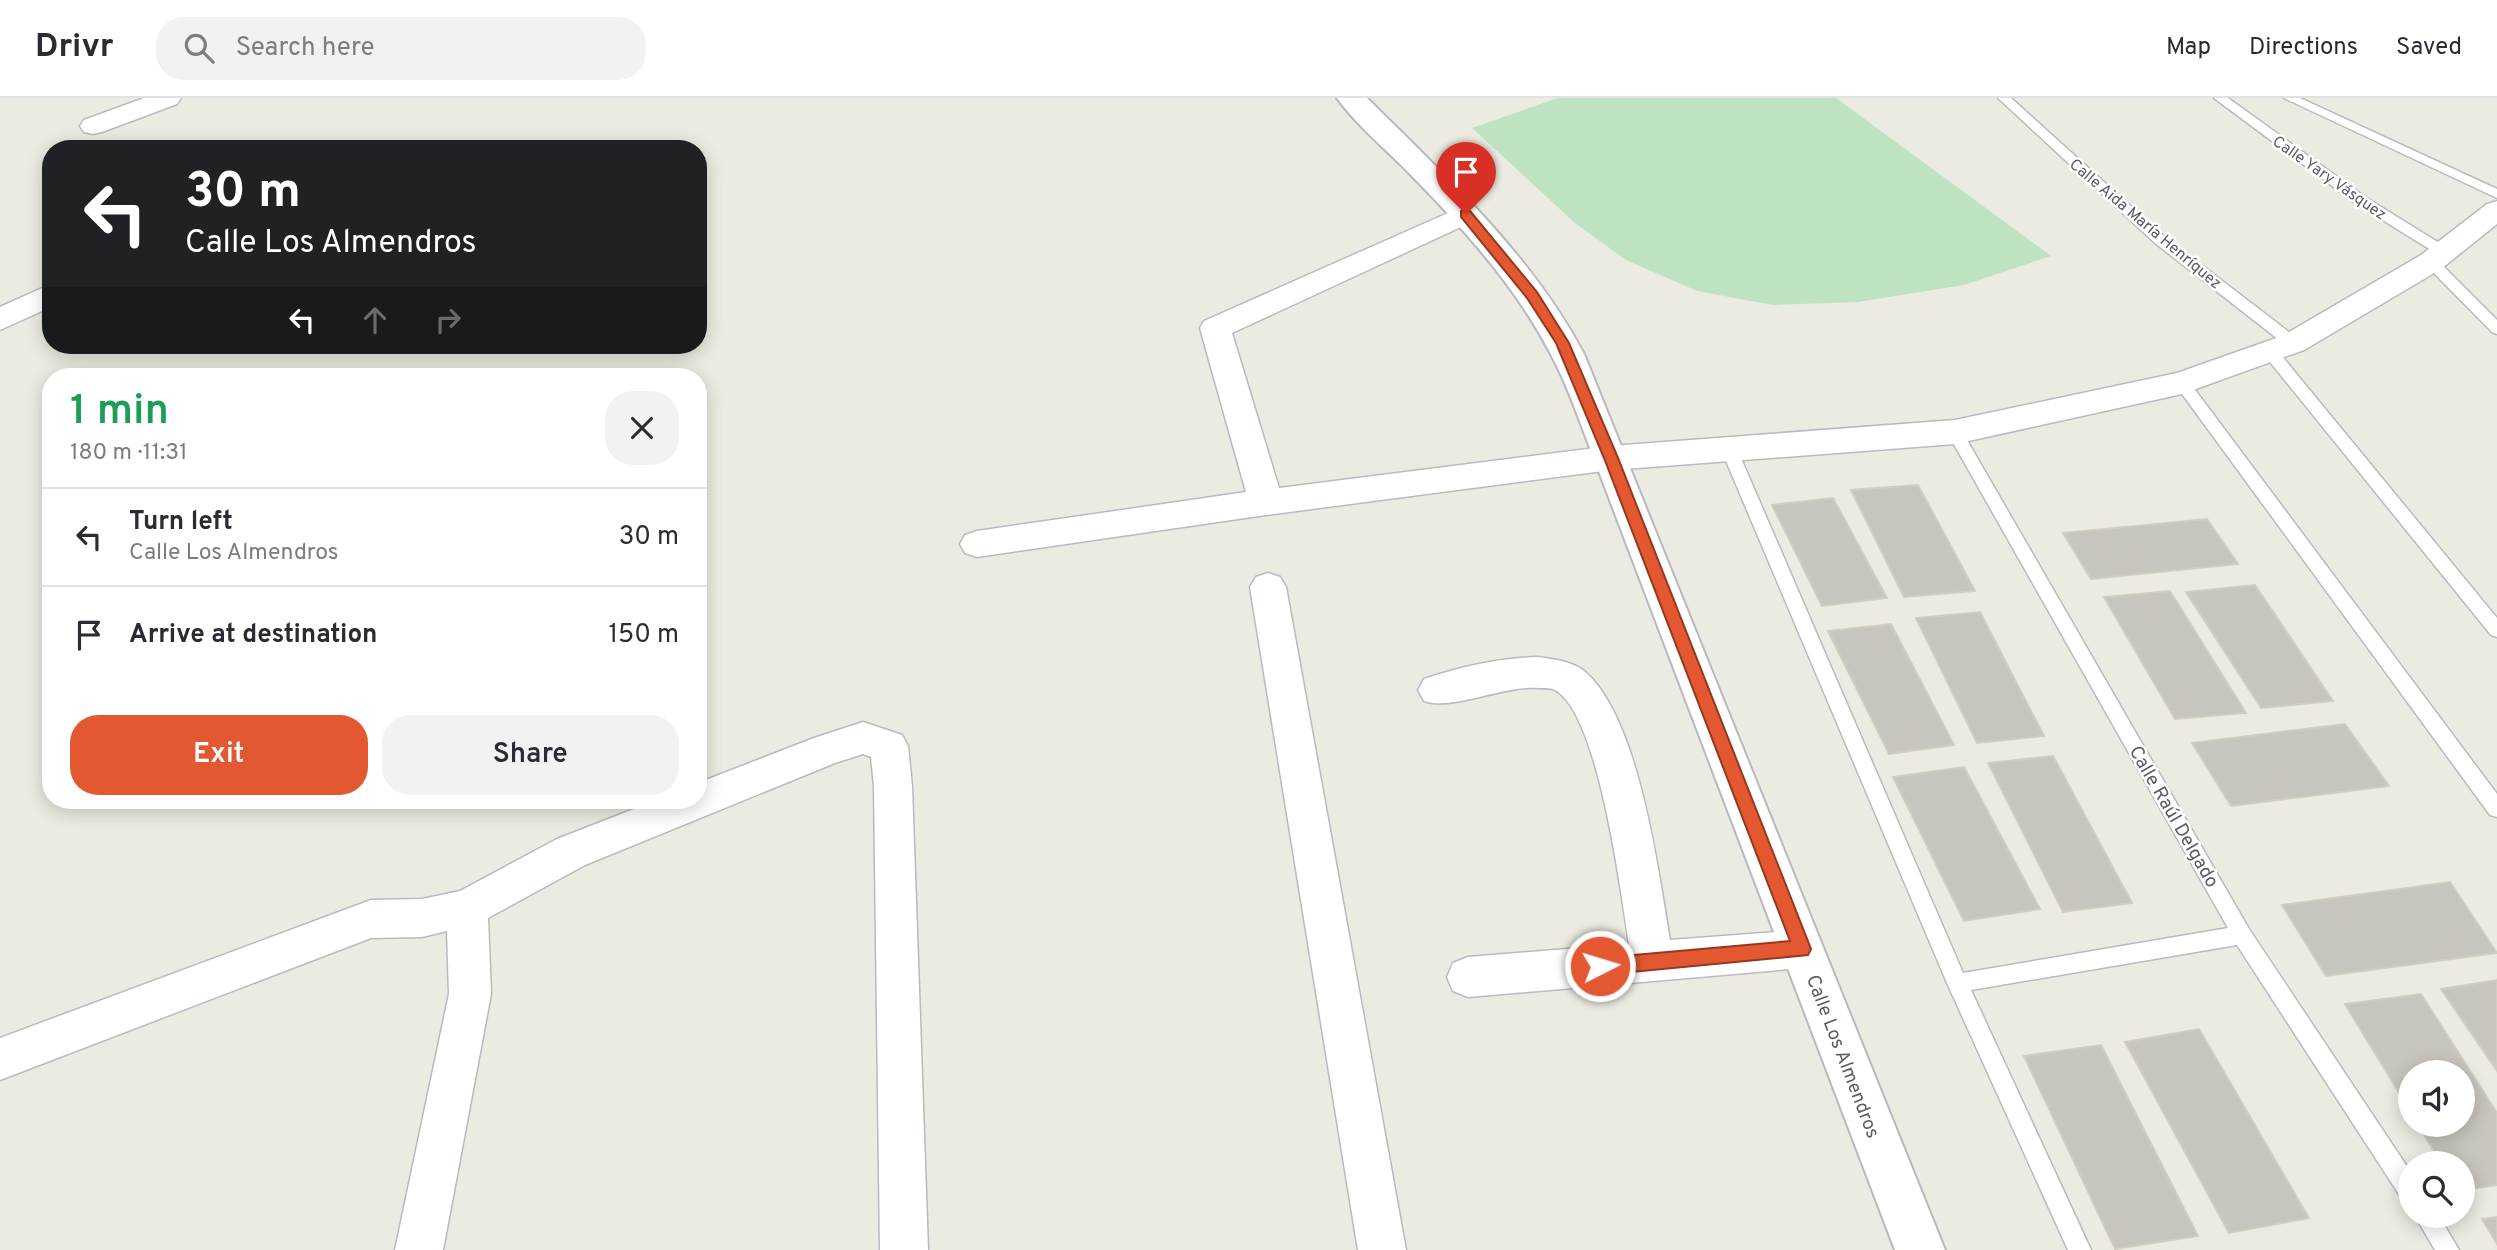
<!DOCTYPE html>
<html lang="en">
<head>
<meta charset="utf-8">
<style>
  body { margin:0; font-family:Overpass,sans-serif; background:#f2f2f3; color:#2b2b33; height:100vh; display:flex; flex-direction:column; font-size:26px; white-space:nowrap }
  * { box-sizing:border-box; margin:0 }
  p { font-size:23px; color:#7c7c81 }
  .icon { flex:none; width:38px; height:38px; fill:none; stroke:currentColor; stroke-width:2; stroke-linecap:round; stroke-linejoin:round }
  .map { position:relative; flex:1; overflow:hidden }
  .panel { position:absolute; left:42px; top:270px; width:665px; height:441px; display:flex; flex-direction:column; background:#fff; border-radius:28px; box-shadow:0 4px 18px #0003 }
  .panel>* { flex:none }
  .hud { position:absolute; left:42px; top:42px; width:665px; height:214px; border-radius:28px; box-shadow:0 4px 18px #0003; background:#202124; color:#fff; overflow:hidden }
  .fabs { position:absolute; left:2398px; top:962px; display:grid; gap:14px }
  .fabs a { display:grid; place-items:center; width:77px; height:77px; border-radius:50%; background:#fff; box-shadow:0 4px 18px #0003; font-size:35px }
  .pin { position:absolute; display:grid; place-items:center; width:60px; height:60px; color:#fff; margin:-72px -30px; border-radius:50% 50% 50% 0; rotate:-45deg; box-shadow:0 0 7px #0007 }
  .pin .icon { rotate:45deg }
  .me { position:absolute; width:77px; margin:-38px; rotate:85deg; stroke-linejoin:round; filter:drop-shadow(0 0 5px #0008) }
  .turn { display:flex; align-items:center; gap:24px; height:147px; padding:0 28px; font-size:32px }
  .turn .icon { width:91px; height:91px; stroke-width:2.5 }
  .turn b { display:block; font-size:49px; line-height:60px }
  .lanes { display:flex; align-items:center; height:66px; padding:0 28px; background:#0003; justify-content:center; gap:35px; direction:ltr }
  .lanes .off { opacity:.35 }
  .round { display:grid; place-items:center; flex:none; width:74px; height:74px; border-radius:28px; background:#f2f2f3 }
  .head { display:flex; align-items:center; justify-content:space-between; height:119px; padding:0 28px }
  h1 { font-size:42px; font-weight:600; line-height:52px; color:#1e9e55 }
  .button { display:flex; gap:14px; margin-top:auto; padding:14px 28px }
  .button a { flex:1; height:80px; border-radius:28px; background:#e35830; color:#fff; font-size:28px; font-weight:600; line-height:80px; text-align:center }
  .button a+a { background:#f2f2f3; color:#2b2b33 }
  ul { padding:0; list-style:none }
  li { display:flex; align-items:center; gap:21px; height:98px; padding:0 28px; border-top:2px solid #e1e1e2 }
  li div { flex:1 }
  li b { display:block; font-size:26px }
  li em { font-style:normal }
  header { display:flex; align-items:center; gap:42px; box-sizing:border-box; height:98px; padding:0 35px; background:#fff; border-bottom:2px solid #e1e1e2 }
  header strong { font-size:33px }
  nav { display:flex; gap:38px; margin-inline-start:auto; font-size:24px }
  .search { width:490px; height:63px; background:#f2f2f3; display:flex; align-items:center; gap:18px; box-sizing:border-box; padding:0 24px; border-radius:28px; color:#7c7c81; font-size:26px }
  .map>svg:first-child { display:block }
  .green { fill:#bee3c3 }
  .building { fill:#c8c5be; stroke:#d1cec0; stroke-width:2 }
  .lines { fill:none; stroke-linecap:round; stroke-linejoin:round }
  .lane-casing { stroke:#b9bac0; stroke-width:3 }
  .street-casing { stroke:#b9bac0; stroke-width:3 }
  .secondary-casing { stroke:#b7b9bf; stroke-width:4 }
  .lane { fill:#fff; fill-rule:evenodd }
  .street { fill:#fff; fill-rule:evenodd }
  .secondary { fill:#fff; fill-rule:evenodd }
  .route { fill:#e35830; stroke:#94391f; stroke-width:2 }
  .labels { text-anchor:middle; stroke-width:5; stroke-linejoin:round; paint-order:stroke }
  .far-street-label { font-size:16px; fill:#5a5c62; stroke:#fff }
  .street-label { font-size:19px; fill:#5a5c62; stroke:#fff }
</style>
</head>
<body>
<header>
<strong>Drivr</strong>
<div class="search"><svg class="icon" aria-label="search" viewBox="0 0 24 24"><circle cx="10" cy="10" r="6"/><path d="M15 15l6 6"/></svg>Search here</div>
<nav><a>Map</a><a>Directions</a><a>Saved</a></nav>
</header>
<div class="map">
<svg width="2497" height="1152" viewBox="0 0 2497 1152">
  <rect width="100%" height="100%" fill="#ecebe1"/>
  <path class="green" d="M1558 0H1836L2051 158 1964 187 1858 204 1773 207 1697 193 1626 162 1576 126 1472 30Z"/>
  <path class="building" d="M1918 387 1975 493 1904 499 1851 392Z
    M1833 400 1887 500 1822 508 1772 407Z
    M2207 421 2238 466 2091 481 2063 435Z
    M2255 487 2333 603 2261 610 2186 494Z
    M2170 493 2246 615 2175 621 2104 499Z
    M1980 514 2044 638 1977 645 1916 520Z
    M1891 526 1954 647 1889 656 1828 533Z
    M2345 626 2389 688 2231 708 2192 645Z
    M2053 658 2132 805 2063 814 1988 665Z
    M1964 669 2040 811 1964 823 1893 679Z
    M2450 784 2497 855 2326 878 2282 807Z
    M2497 882V973L2441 891Z
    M2421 896 2497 1015V1087L2462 1092V1066H2442L2418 1027H2462V975H2410V1013L2345 906Z
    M2199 931 2309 1120 2229 1135 2125 944Z
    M2101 947 2198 1138 2115 1151 2024 958Z
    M2497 1119V1146L2482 1121Z"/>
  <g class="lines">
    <defs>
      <path id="lane" d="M1998 0H2011L2165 139 2298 241 2300 245 2298 249H2288L2155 145Z
        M2214 0H2228L2365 99 2449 151V157H2439L2355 105Z
        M2284 0H2300L2497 91V100Z
        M2431 159 2436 161 2497 222V236L2492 234 2426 167 2424 164Z
        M2271 250 2276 251 2497 520V539L2491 537 2266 259 2264 255 2266 251Z
        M2182 280 2187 281 2497 696V719L2490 717 2177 289 2175 285 2177 281Z
        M1955 328 1960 330 2249 831 2410 1073V1104L2402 1101 2237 847 1971 892 2091 1152H2068L1947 885 1721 351 1729 345 1737 351 1963 875 2228 830 1947 334Z
        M2415 1118H2439L2459 1152H2435Z"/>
      <path id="street" d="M144 0H181L177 6 102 34 93 36 84 34 80 28 84 22Z
        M2497 103V126L2441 171 2304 252 2182 296 1955 346 1611 372 1266 417 977 459 965 455 960 446 965 437 977 433 1246 394 1200 230 1204 223 1466 107 1476 110 1480 116 1476 122 1232 235 1279 390 1611 348 1955 322 2177 275 2282 238 2421 157 2487 106Z
        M51 186V209L0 232V209Z
        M1268 475 1280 479 1286 489 1406 1152H1358L1250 489 1256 479Z
        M1538 559C1552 561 1572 563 1584 573 1639 619 1658 772 1670 842L1802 832 1817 837 1823 851 1817 865 1802 870 1468 899 1453 893 1447 879 1453 865 1468 859 1629 846C1621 796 1599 616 1555 592 1551 590 1544 590 1539 590 1504 587 1452 613 1424 603L1418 592 1424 581C1460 569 1499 560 1538 559Z
        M863 624 902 637 908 648 912 688 928 1152H880L874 688 871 659 863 656 835 665 585 767 488 820 491 896 443 1152H395L449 896 447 833 422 839 371 840 0 982V940L371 802 422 801 460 793 557 741 657 702H698V685L814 640Z"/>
      <path id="secondary" d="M1337 0H1367C1446 79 1531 156 1584 256L1945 1152H1895L1571 300C1537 213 1476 143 1411 77 1387 52 1357 28 1337 0Z"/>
    </defs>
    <use href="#lane" class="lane-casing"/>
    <use href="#street" class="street-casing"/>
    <use href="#secondary" class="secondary-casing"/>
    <use href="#lane" class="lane"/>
    <use href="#street" class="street"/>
    <use href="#secondary" class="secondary"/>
  </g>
  <path class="route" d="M1466 112 1470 113 1537 194 1569 245 1618 360 1811 851 1808 857 1600 877 1593 874 1591 868 1593 862 1600 860 1790 843 1604 360 1556 245 1527 200 1461 119V113Z"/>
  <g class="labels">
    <g class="far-street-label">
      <text transform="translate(2330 79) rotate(35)" y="6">Calle Yary Vásquez</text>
      <text transform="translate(2146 125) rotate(40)" y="6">Calle Aida María Henríquez</text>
    </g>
    <g class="street-label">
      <text transform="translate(2175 718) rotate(60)" y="7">Calle Raúl Delgado</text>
      <text transform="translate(1844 958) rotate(69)" y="7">Calle Los Almendros</text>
    </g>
  </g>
</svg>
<div class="fabs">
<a><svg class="icon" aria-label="sound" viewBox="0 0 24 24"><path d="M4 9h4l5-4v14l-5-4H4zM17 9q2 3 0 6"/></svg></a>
<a><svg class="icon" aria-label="search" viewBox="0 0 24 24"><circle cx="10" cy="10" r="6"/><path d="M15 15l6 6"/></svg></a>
</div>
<div class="pin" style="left:1466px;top:116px;background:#d93025"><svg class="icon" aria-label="arrive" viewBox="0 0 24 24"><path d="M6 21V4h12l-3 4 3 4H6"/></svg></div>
<svg class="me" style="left:1600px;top:868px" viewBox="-20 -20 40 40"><circle r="17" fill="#e35830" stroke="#fff" stroke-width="3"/><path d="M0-11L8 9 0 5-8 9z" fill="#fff"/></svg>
<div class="hud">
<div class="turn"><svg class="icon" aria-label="left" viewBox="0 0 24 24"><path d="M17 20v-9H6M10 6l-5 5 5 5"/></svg><div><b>30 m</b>Calle Los Almendros</div></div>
<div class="lanes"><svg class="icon" aria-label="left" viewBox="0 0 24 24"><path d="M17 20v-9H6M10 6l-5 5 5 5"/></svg><svg class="icon off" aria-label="ahead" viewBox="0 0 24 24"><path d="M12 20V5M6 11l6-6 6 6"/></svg><svg class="icon off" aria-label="right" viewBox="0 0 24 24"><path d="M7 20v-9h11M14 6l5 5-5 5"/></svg></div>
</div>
<section class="panel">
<div class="head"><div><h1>1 min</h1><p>180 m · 11:31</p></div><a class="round"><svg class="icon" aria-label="close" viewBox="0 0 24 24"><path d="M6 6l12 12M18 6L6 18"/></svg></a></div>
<ul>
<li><svg class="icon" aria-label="left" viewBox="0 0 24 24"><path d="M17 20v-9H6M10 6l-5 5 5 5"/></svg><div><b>Turn left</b><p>Calle Los Almendros</p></div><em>30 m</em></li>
<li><svg class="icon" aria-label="arrive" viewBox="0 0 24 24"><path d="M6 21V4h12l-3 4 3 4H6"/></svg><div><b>Arrive at destination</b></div><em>150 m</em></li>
</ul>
<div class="button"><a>Exit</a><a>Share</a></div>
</section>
</div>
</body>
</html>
